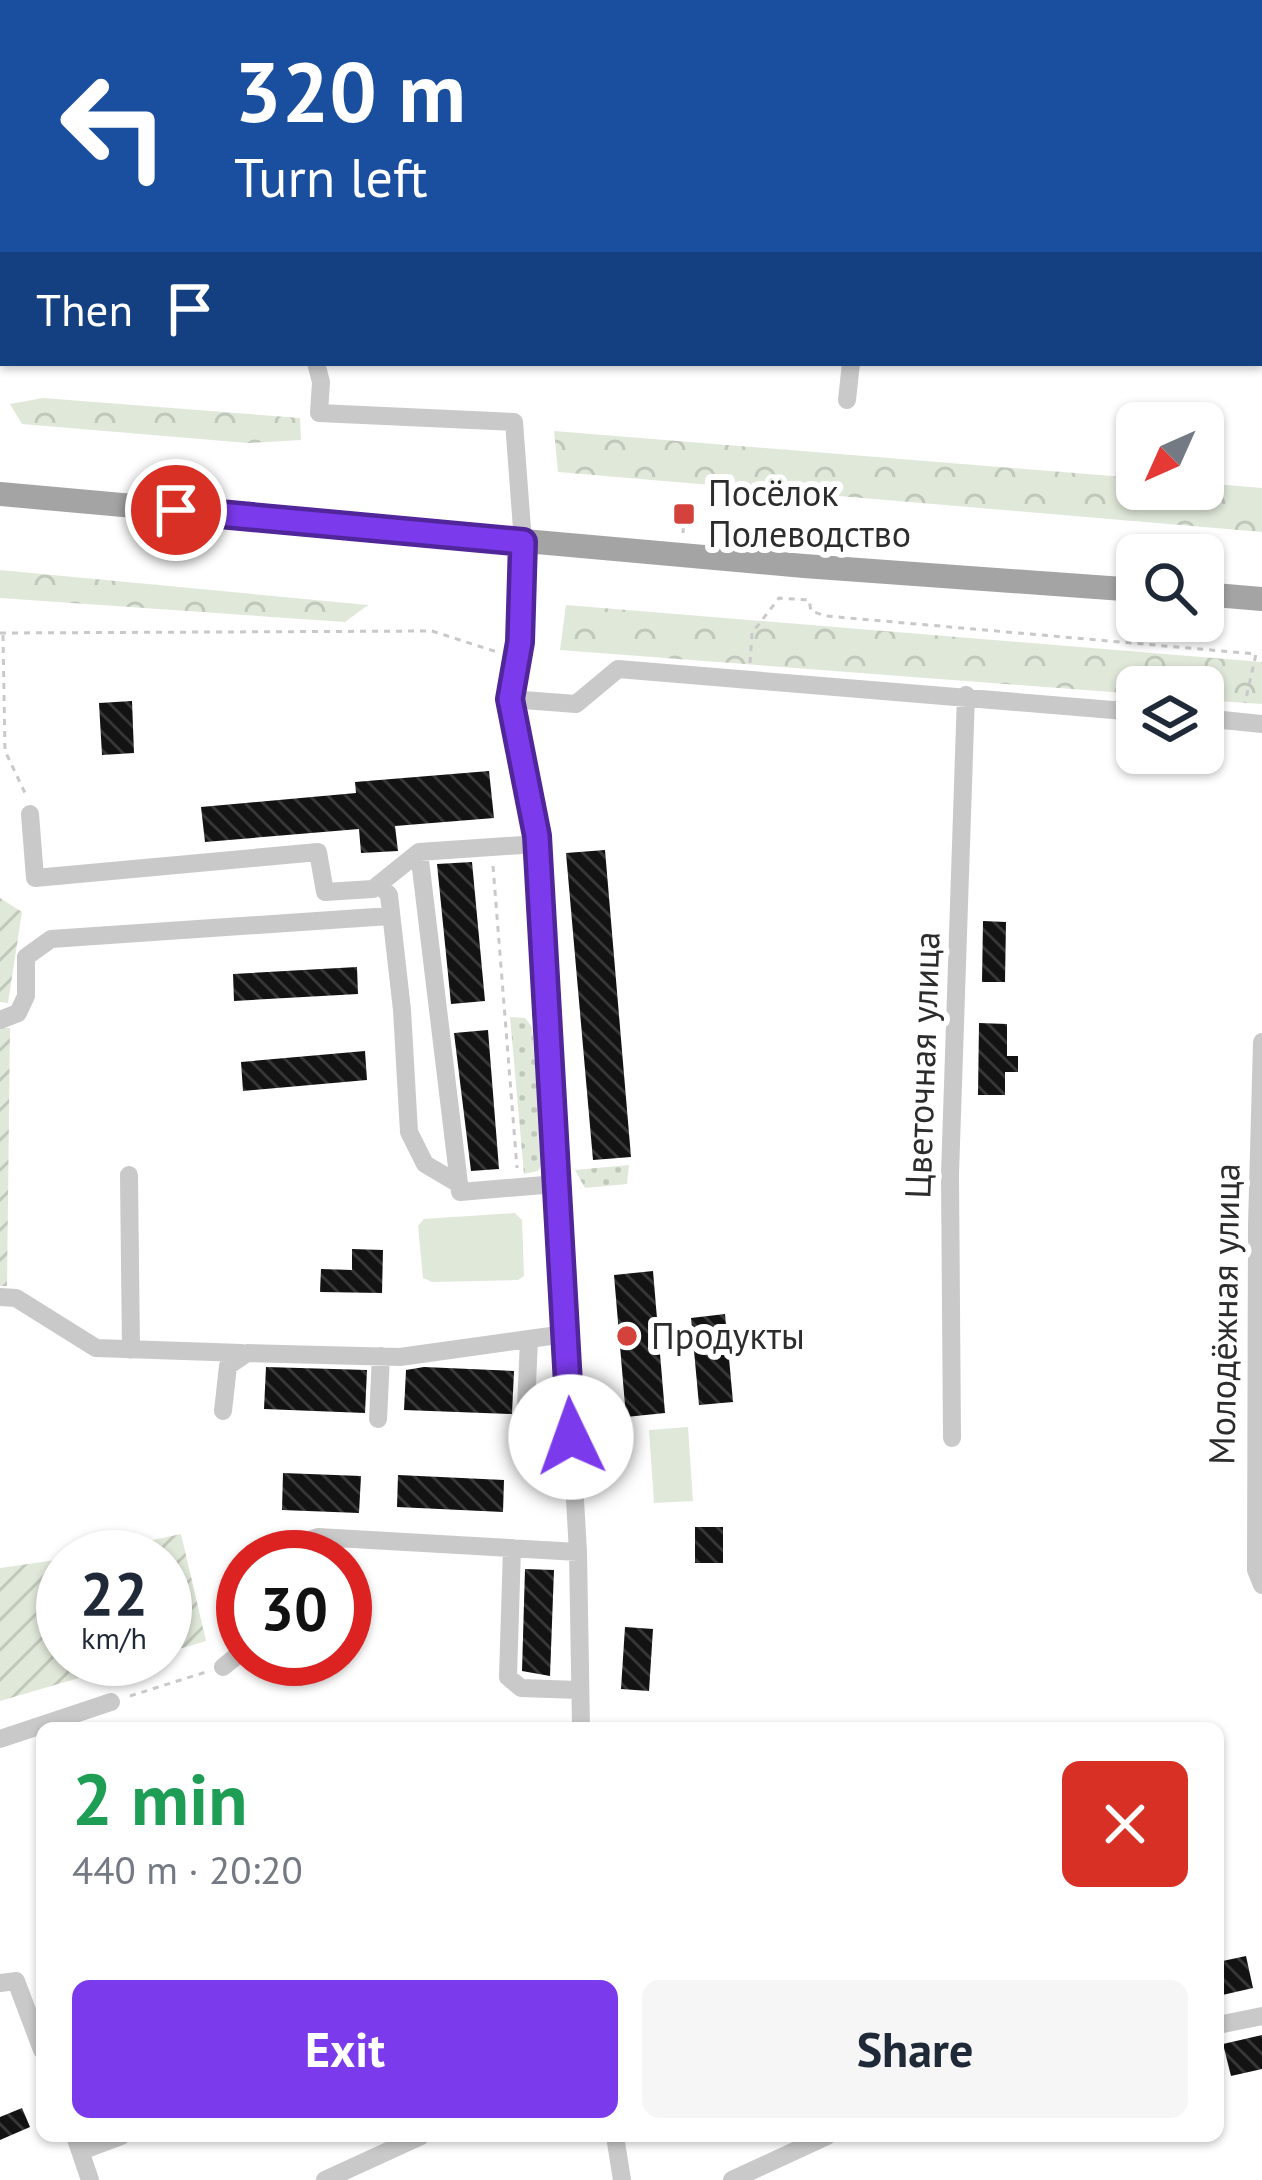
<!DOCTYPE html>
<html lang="en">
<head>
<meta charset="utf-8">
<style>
  body { margin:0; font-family:"PT Sans",sans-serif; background:#f6f6f7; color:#1f2937; height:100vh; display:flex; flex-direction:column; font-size:45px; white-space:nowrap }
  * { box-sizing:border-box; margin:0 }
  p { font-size:39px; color:#747a83 }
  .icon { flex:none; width:66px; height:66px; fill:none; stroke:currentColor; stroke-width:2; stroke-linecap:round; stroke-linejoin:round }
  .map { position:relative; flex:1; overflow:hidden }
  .sheet { position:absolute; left:36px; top:1722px; width:1188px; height:420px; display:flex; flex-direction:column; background:#fff; border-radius:18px; box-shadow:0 3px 9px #0004 }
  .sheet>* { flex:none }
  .guide { position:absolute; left:0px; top:0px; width:1263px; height:366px; box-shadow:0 3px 9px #0004; background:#1a4fa0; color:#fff; overflow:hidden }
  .needle { width:78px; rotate:225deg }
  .fabs { position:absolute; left:1116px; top:402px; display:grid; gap:24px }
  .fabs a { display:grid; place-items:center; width:108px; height:108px; border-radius:18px; background:#fff; box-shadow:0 3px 9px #0004; font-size:60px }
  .speed { position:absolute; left:36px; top:1530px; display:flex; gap:24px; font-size:60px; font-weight:700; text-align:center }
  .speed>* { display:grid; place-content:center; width:156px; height:156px; border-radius:50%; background:#fff; box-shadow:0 3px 9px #0004; line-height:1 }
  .speed small { font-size:30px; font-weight:400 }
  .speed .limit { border:18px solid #d22; background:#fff; color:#111 }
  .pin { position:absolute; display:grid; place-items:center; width:102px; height:102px; color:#fff; margin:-51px; border:6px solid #fff; border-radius:50%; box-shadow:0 3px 12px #0007 }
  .me { position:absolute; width:132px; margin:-66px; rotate:357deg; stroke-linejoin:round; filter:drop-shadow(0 0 9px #0008) }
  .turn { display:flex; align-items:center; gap:42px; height:252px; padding:0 36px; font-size:54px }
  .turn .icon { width:156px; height:156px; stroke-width:2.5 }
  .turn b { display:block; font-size:84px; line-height:102px }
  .then { display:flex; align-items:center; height:114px; padding:0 36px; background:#0003; gap:24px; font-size:45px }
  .round { display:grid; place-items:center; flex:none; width:126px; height:126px; border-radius:18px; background:#f6f6f7 }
  .overview { display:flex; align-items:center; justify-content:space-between; height:204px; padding:0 36px }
  h1 { font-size:72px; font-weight:800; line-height:90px; color:#1e9e55 }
  .cta { display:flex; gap:24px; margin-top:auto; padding:24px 36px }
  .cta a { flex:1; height:138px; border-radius:18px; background:#7c3aed; color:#fff; font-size:48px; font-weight:800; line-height:138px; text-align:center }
  .cta a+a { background:#f6f6f7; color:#1f2937 }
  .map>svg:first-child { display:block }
  .grass { fill:url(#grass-dots) }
  .forest { fill:url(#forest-crowns) }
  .garden { fill:url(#garden-furrows) }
  .pitch { fill:#e0e8da }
  .building { fill:url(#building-back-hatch) }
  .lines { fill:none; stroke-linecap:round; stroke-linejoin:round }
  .path { stroke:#c9c9c9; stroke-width:3; stroke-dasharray:6 6; stroke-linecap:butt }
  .minor { stroke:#c9c9c9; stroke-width:18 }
  .major { stroke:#a4a4a4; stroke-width:24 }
  .route-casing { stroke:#51269a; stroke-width:30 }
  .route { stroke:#7c3aed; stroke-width:21 }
  .poi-dot { fill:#d4423c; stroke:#fff; stroke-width:4.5 }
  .labels { text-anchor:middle; stroke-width:12; stroke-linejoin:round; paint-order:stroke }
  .poi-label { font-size:36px; fill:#2c2c2c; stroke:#fff; text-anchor:start }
  .street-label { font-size:36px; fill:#2c2c2c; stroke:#fff }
</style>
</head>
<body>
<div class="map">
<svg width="1262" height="2180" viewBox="0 0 1262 2180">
  <defs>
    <pattern id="grass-dots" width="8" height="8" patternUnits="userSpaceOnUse" patternTransform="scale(3)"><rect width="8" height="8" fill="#e0e8da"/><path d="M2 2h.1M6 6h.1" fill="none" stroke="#c0c7bb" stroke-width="1.8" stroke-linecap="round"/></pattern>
    <pattern id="forest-crowns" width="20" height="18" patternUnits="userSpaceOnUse" patternTransform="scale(3)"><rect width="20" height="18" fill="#e0e8da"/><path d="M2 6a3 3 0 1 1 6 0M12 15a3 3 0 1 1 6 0" fill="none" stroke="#c0c7bb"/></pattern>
    <pattern id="garden-furrows" width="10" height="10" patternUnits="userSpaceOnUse" patternTransform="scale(3)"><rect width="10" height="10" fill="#e0e8da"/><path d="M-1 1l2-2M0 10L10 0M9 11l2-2" fill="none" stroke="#c0c7bb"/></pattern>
    <pattern id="building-back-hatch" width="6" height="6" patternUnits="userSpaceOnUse" patternTransform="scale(3)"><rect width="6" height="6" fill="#131313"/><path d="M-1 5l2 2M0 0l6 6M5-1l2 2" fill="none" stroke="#363636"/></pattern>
  </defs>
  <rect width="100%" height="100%" fill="#fff"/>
  <path class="grass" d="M510 1017 525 1018 532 1027 543 1163 538 1171 524 1174Z
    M629 1165 627 1184 585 1188 575 1170Z"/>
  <path class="forest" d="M43 398 300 418 301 440 248 443 22 424 10 404Z
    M554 431 1137 478V489H1203V483L1262 488V532L558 472Z
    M0 570 368 605 345 622 0 598Z
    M566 605 1262 662V704L1203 700V687H1137V694L560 650Z"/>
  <path class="garden" d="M0 898 22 912 8 1003 0 1002Z
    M0 1028H10L7 1286H0Z
    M181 1534 206 1641 165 1653V1557H73Z
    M63 1559V1659H144L0 1701V1568Z"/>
  <path class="pitch" d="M515 1213 522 1220 524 1276 518 1280 432 1282 423 1278 418 1226 424 1219Z
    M688 1427 693 1501 654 1503 649 1430Z"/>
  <path class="building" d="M132 701 134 753 102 755 99 703Z
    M489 771 494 818 395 826 398 851 361 853 359 829 205 842 201 807 356 793 355 782Z
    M605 850 631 1157 593 1160 566 853Z
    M472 862 485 1001 451 1004 437 864Z
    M983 921 1006 922 1005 982H982Z
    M357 967 358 994 234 1001 233 974Z
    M979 1023 1007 1024V1056H1018V1072H1005V1095H978Z
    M488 1030 499 1169 471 1171 454 1033Z
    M365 1051 367 1080 243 1091 241 1062Z
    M352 1249 383 1250 382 1293 320 1292 321 1269 352 1270Z
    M653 1271 665 1413 626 1417 614 1275Z
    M725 1314 733 1402 699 1405 691 1318Z
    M266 1367 367 1370 365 1413 264 1409Z
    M424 1367 514 1371 512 1414 404 1410 406 1370Z
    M283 1473 361 1476 359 1513 282 1510Z
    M398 1475 504 1480 503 1512 397 1507Z
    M695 1527H723V1563H695Z
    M525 1569 554 1570 550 1676 522 1671Z
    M625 1627 653 1629 649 1691 621 1689Z
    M1246 1956 1253 1988 1218 1996V1962Z
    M1262 2035V2069L1231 2076 1223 2044Z
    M22 2108 30 2127 0 2140V2117Z"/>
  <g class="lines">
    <path class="path" d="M683 533 684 514
      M0 633 432 631 497 652
      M3 635 5 751 26 795
      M750 663 752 633 779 598 809 600 811 611 826 616 1256 654 1245 703
      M493 866 517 1168
      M130 1696 206 1672"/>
    <path class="minor" d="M520 0V3
      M873 3V0
      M1223 3V0
      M1260 227H1262
      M316 363 321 382 319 413 514 422 523 542 519 642 510 699 537 836 578 1552 581 1728
      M847 400 851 363
      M510 699 576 704 618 669 1137 712
      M1203 718 1262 724
      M30 814 35 878 318 852 325 892 373 889 419 852
      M537 844 419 852 460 1192 556 1184
      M379 884 389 895 402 1010 409 1132 425 1164 459 1184
      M0 1020 18 1013 26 996V957L51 939 390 916
      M1262 1042 1257 1225 1256 1570 1262 1585
      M129 1175 131 1350
      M0 1297 16 1298 96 1348 242 1353
      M526 1408 529 1339
      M223 1411 228 1366 247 1353 400 1357 565 1334
      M378 1419 381 1356
      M952 1438 950 1174 966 695
      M512 1548 508 1677 521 1688 579 1690
      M284 1557 303 1542 318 1537 578 1552
      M223 1667 243 1651
      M0 1739 111 1702
      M0 1983 16 1981 42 2050
      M1218 2025 1262 2016
      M75 2136 90 2180
      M615 2136 622 2180
      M81 2151 121 2136
      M325 2180 421 2136
      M732 2180 827 2136"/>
    <path class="major" d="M0 494 804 566 1137 590
      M1203 594 1262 599"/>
  </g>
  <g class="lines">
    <defs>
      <path id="route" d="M176 510 523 542 520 642 510 699 537 836 571 1437"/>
    </defs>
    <use href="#route" class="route-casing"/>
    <use href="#route" class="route"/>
  </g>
  <g class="poi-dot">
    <rect x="672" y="502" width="24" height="24" rx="6"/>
    <circle cx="627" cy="1336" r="12"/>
  </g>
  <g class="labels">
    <g class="poi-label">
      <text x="708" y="506">Посёлок<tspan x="708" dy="41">Полеводство</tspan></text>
      <text x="651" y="1349">Продукты</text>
    </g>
    <g class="street-label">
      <text transform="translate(922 1065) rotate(-88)" y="13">Цветочная улица</text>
      <text transform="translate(1224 1314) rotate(-89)" y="13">Молодёжная улица</text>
    </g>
  </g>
</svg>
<div class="fabs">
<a><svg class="needle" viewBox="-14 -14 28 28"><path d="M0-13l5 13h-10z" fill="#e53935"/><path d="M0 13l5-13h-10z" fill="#747a83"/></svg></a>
<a><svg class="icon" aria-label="search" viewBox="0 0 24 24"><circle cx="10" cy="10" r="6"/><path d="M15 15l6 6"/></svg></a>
<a><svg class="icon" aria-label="layers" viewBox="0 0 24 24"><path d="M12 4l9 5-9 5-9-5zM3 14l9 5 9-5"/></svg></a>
</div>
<div class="speed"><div>22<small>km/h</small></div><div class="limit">30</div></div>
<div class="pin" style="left:176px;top:510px;background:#d93025"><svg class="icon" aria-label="arrive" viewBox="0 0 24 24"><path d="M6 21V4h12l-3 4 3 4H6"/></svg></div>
<svg class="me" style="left:571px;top:1437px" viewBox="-20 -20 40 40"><circle r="19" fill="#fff"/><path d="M0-13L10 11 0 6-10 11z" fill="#7c3aed"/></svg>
<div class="guide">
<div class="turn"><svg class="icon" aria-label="left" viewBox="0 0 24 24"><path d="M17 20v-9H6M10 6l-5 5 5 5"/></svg><div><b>320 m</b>Turn left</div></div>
<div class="then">Then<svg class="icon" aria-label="arrive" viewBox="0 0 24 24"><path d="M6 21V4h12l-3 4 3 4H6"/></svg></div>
</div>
<section class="sheet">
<div class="overview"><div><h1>2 min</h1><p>440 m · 20:20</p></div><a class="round" style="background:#d93025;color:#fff"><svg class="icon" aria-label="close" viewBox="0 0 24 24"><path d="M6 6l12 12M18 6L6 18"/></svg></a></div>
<div class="cta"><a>Exit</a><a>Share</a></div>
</section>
</div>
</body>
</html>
